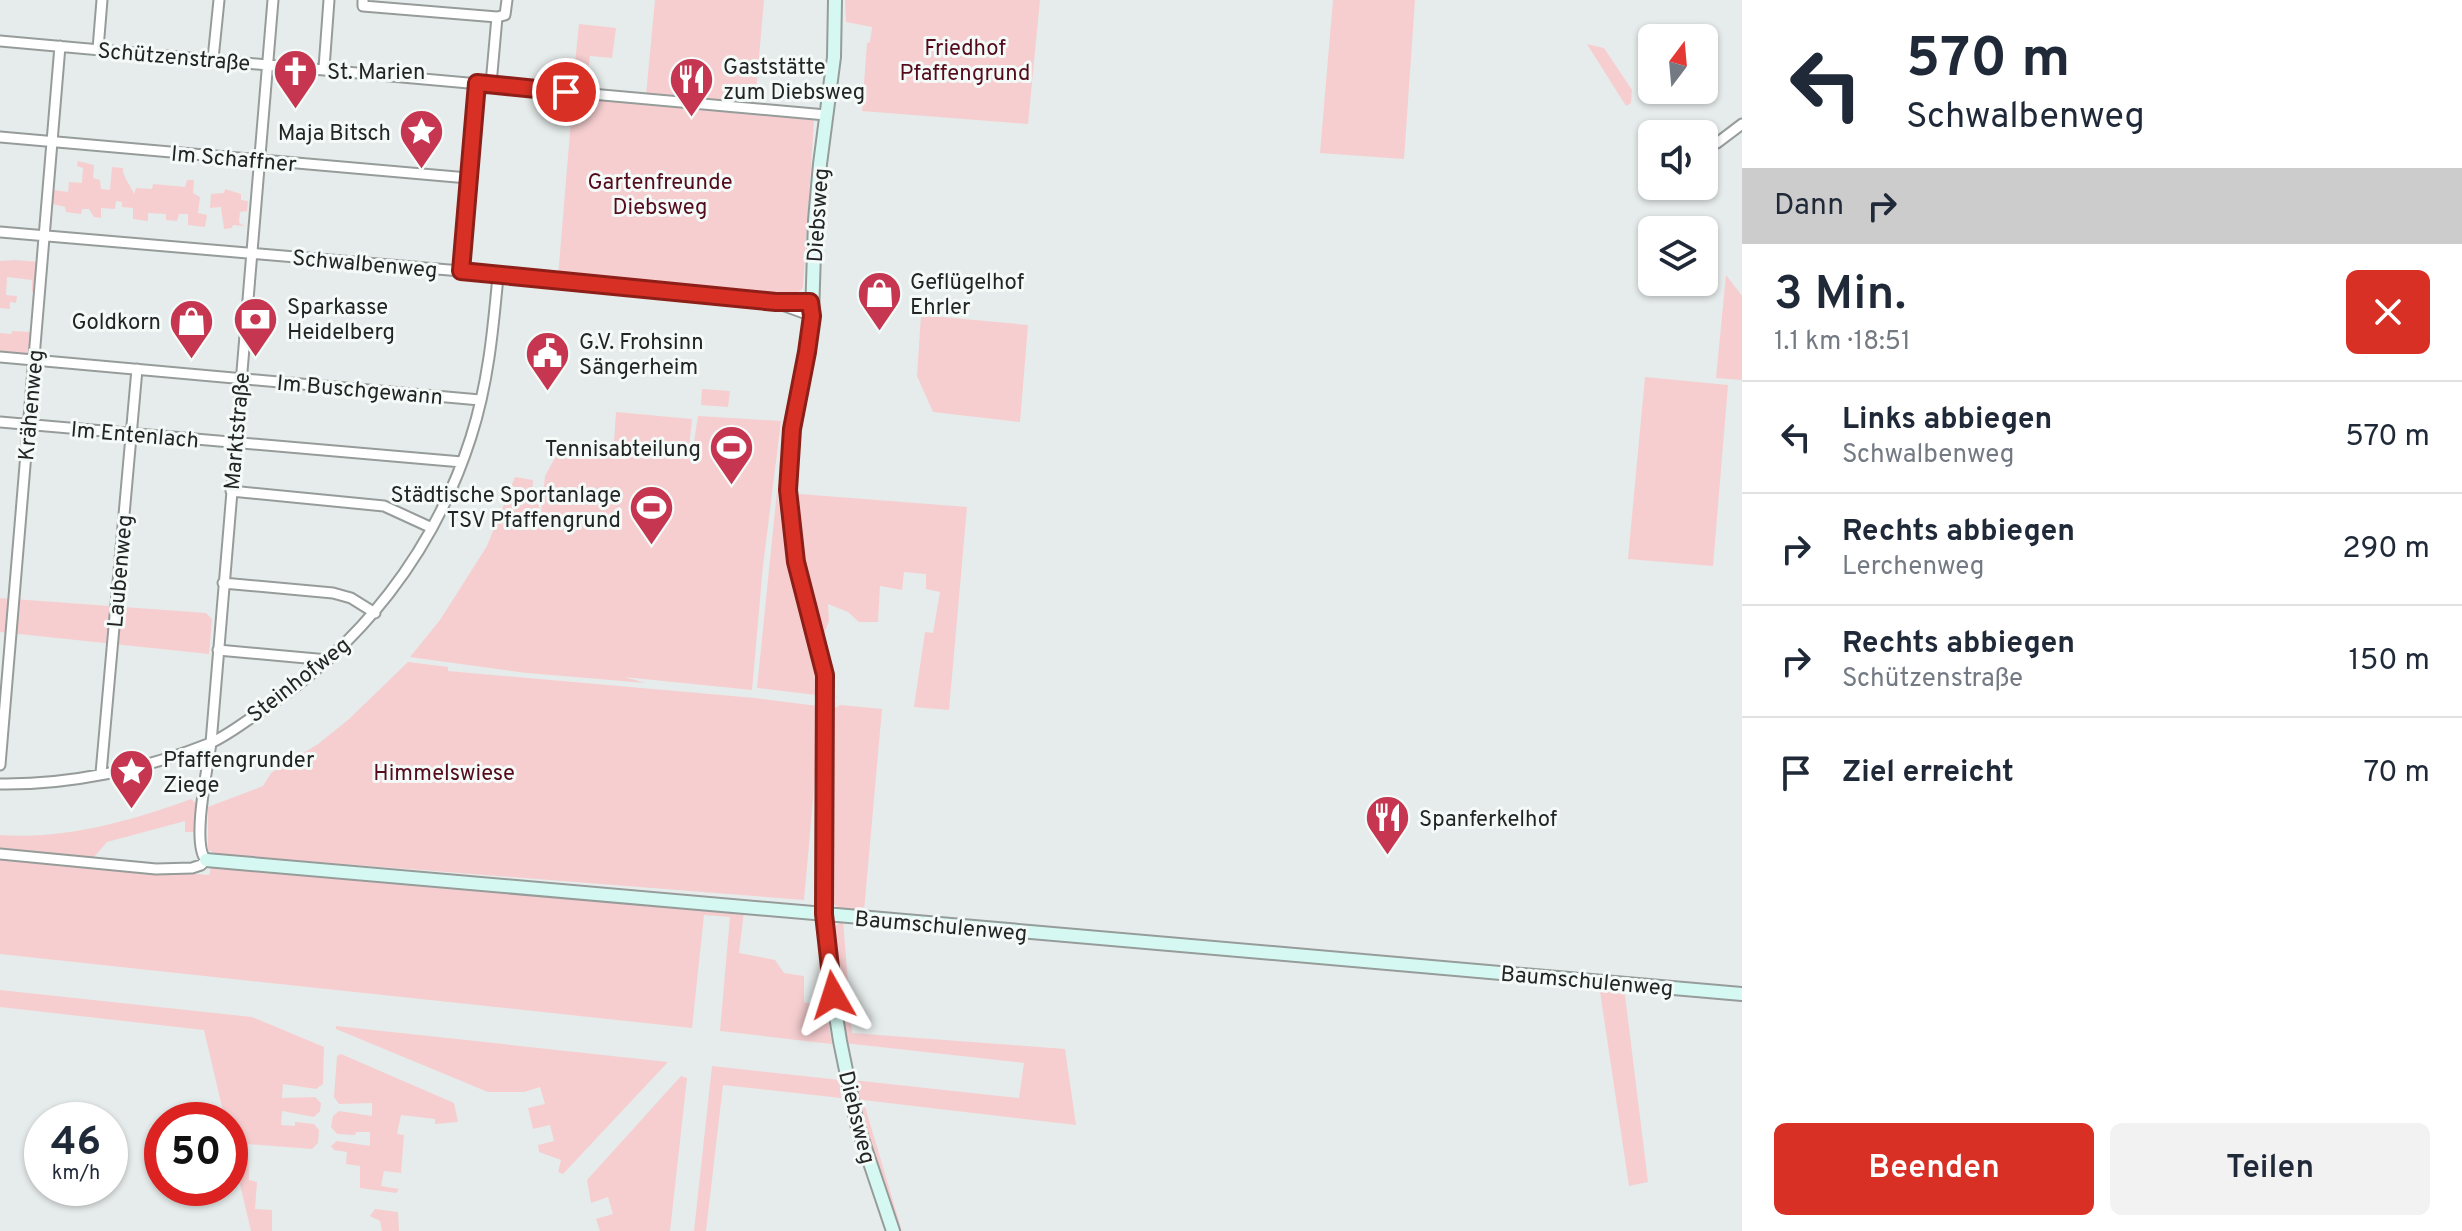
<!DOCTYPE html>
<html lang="de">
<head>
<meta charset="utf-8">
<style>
  body { margin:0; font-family:Overpass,sans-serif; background:#f2f2f3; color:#1f2937; height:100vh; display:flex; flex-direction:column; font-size:30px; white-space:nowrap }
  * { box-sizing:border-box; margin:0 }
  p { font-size:26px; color:#747a83 }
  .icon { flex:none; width:44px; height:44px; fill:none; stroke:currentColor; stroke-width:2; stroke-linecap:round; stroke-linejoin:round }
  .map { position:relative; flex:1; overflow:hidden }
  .details { display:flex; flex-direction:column; background:#fff; width:720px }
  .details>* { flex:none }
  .guide { background:#fff; color:#1f2937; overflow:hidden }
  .needle { width:52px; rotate:16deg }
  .fabs { position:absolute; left:1638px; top:24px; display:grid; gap:16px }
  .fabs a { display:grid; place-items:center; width:80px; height:80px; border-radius:12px; background:#fff; box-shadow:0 2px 6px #0004; font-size:40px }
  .speed { position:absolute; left:24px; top:1102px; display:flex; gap:16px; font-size:40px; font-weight:700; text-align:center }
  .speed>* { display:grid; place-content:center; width:104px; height:104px; border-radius:50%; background:#fff; box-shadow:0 2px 6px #0004; line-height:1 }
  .speed small { font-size:20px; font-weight:400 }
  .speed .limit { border:12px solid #d22; background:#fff; color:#111 }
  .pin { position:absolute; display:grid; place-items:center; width:68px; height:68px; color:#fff; margin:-34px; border:4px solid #fff; border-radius:50%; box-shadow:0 2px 8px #0007 }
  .me { position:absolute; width:88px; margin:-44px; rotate:354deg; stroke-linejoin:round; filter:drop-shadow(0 0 6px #0008) }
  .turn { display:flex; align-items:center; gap:28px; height:168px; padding:0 32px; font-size:36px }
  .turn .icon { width:104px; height:104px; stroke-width:2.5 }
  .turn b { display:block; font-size:56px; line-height:68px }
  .then { display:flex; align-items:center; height:76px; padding:0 32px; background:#0003; gap:16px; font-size:30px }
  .round { display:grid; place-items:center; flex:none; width:84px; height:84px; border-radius:12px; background:#f2f2f3 }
  .headline { display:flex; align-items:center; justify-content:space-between; height:136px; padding:0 32px }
  h1 { font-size:48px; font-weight:600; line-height:60px }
  .action { display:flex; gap:16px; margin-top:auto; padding:16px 32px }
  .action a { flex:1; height:92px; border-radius:12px; background:#d93025; color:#fff; font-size:32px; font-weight:600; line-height:92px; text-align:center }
  .action a+a { background:#f2f2f3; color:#1f2937 }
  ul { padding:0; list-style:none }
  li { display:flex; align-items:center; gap:24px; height:112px; padding:0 32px; border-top:2px solid #e0e1e3 }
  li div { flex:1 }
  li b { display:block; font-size:30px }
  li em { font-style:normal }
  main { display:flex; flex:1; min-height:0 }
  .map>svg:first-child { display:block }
  .green { fill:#f6ced0 }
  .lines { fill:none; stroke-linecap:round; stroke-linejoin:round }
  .street-casing { stroke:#969c9a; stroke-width:13 }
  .secondary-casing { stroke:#969c9a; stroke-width:16 }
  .street { stroke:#fff; stroke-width:9 }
  .secondary { stroke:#d5f9f2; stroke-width:12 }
  .route-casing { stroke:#8d1f18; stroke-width:20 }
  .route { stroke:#d93025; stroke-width:14 }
  .labels { text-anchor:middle; stroke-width:6; stroke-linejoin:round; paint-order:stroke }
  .park-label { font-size:22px; fill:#550b1b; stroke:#f3faf8 }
  .street-label { font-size:22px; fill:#232525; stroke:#f3faf8 }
  .poi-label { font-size:22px; fill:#232525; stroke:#f3faf8; text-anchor:start }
</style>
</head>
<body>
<main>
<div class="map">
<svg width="1742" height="1231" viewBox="0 0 1742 1231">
  <rect width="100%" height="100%" fill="#e6eceb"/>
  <path class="green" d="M655 0H764L755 103 646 95Z
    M845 0H1040L1028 124 862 111 867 43 870 42 872 27 846 22Z
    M1333 0H1415L1404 159 1320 153Z
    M579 24 616 28 612 58 590 56 586 85 573 84Z
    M1587 44 1604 48 1632 90 1631 103 1626 106Z
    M573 96 806 115 814 121 803 288 794 296 558 277Z
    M78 161 94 165 93 178 100 180 101 189 110 190 112 167 123 168C122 176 131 186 134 194L136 188 152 189 153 184 185 187 187 180H194L193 193 200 197 198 213 207 215 205 227 188 225V214H179L177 221 166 220V214L148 213V221L133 219V208L122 207V202L116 201 115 209 101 208V218L94 217 89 209H82L81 214 66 212 65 207 53 204 54 190 68 192 69 182 82 183 83 168 77 166Z
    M225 189 241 194V200L248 201 247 211 240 212 239 223 245 226 233 225 232 228 224 229 221 207 210 208 211 194 224 193Z
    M15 260 39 262 36 293 32 292V280L7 277 6 295 17 296 16 303 10 302V309L0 308V261Z
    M1726 275 1742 296V380L1716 378Z
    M921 315 1028 325 1020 422 933 412 917 376Z
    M12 331 33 332 31 355 0 353V333L11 334Z
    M1645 377 1728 385 1713 566 1628 559Z
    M702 389 730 391 728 407 701 405Z
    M616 412 692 419 689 448 614 441Z
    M698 416 781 421 763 566 752 690 624 677 646 683 527 673 410 657 440 620 487 546 515 477 533 480 532 499 538 498 540 524 545 476 557 454 596 458 597 447 692 455Z
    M777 491 785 550 815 666 817 695 757 688Z
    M800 494 967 507 949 710 914 707 925 632 933 633 940 592 926 589V574L904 572 902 590 880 586 878 622H859L848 612 828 604 829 621 824 634 831 662 833 694 839 699 830 693 822 638 799 554 793 498Z
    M0 598 206 613 212 619 209 654 0 632Z
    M408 662 448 667V671L755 698 818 706 815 777 804 900 217 854 208 850V807L263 786 271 773 318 744 348 720Z
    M840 705 882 709 864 911 842 909 831 903 830 897 831 710Z
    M191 799 197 804 196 832H185V821L107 842 93 858 0 849V835C64 840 131 821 191 799Z
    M0 857 209 875 211 868 222 867 744 911 739 953 775 960 784 973 804 976V1002L826 1008 832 1044 720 1031 730 917 704 915 692 1028 0 954Z
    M843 920 852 1033 1065 1049 1076 1125 863 1100 902 1231H897L862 1126 852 1080 1019 1098 1024 1063 844 1043 832 937 833 928Z
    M1599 985 1624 987 1648 1182 1629 1186Z
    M0 990 252 1017 324 1047 323 1084 316 1089 283 1084 282 1098 315 1097 321 1103 320 1111 314 1117 282 1111 281 1125 295 1126V1122L314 1124 319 1130 318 1143 312 1149 248 1144 249 1180 257 1182 255 1209 272 1210V1231H251L230 1142V1120H225L204 1030 0 1007Z
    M336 1026 668 1062 563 1174 558 1172 561 1160 539 1152 538 1145 554 1141 550 1125 533 1129 528 1108 545 1104 540 1087 524 1092H488L336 1029Z
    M341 1054 454 1103 458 1122 435 1124V1119L401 1115 397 1134 404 1135 401 1173 384 1171 381 1186 399 1189 396 1193 360 1188V1166L346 1164 347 1152 334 1150 331 1146 337 1141 370 1146V1132H356L355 1135 337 1134 331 1127 333 1116 339 1111 372 1116V1103L339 1104 334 1097 337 1056Z
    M712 1066 840 1080 841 1098 723 1085 706 1231H694Z
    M681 1076 687 1078 670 1231H600L596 1219 613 1214 608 1197 591 1203 587 1180Z
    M375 1209 398 1212 399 1231H382L380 1221 370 1216Z"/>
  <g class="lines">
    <defs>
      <path id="street" d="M363 0V6L497 17
        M0 41 826 115
        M98 49 102 0
        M213 59 219 0
        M324 68 329 0
        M491 84 497 17 505 15 507 0
        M0 137 468 178
        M1717 143 1742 124
        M0 232 461 271 776 302H810
        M461 271 477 83
        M779 304 812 316
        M0 357 480 400
        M0 422 462 462
        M231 491 384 506 432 528
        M223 583 333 593 351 598 375 613
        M218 650 328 660
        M0 765 60 46
        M101 773 137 369
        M0 784C69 785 145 769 208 744 226 737 244 722 260 712 360 646 434 553 471 437 488 384 493 331 498 276
        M0 854 156 869 192 868 201 865 206 860C191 844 208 766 211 743L273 0"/>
      <path id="secondary" d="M835 0 834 57 820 164 815 220 812 316 792 429 788 490 796 562 825 675 824 914 830 978 840 1041 857 1124 893 1231
        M206 860 1742 994"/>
    </defs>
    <use href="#street" class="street-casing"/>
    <use href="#secondary" class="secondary-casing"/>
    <use href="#street" class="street"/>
    <use href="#secondary" class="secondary"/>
  </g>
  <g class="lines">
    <defs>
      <path id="route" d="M566 92 477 83 461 271 776 302H810L812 316 807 352 792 429 788 490 796 562 825 675 824 914 833 995"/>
    </defs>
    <use href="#route" class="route-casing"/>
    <use href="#route" class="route"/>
  </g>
  <defs>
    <symbol id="church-pin" viewBox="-11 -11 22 30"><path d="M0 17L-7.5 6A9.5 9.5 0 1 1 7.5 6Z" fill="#c63650" stroke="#f3faf8"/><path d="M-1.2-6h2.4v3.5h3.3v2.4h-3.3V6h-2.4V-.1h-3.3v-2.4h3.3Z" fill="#fff"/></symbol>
    <symbol id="restaurant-pin" viewBox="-11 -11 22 30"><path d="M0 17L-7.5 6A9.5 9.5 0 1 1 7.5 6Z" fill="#c63650" stroke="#f3faf8"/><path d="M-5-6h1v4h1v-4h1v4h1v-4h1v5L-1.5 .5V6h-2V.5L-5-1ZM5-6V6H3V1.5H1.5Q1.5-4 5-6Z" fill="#fff"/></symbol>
    <symbol id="sight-pin" viewBox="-11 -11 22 30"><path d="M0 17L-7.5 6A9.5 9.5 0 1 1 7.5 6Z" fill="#c63650" stroke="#f3faf8"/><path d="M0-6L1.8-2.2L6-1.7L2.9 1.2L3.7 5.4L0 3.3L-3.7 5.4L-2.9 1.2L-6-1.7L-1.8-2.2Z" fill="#fff"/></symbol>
    <symbol id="shop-pin" viewBox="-11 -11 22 30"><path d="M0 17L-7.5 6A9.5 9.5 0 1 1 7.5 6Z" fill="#c63650" stroke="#f3faf8"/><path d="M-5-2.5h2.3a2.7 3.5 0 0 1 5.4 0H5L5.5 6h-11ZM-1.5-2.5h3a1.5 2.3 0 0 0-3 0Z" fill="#fff"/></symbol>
    <symbol id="bank-pin" viewBox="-11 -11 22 30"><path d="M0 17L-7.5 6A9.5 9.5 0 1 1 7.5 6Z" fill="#c63650" stroke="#f3faf8"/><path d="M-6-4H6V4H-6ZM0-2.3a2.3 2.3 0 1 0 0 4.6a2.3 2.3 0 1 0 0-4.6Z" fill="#fff"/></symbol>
    <symbol id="civic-pin" viewBox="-11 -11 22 30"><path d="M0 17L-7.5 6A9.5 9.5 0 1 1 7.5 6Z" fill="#c63650" stroke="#f3faf8"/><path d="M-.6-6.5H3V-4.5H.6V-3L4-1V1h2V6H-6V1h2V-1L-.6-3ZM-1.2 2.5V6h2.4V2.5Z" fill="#fff"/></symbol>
    <symbol id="stadium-pin" viewBox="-11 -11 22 30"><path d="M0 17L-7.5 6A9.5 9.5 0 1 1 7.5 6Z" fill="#c63650" stroke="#f3faf8"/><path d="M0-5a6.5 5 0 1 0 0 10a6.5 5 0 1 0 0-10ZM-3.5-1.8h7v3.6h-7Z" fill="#fff"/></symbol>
  </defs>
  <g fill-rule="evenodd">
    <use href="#church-pin" x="270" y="46" width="51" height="69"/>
    <use href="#restaurant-pin" x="666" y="54" width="51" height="69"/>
    <use href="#sight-pin" x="396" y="106" width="51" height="69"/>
    <use href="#shop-pin" x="854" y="268" width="51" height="69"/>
    <use href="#bank-pin" x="230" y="294" width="51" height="69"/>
    <use href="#shop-pin" x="166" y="296" width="51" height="69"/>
    <use href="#civic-pin" x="522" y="328" width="51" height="69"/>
    <use href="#stadium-pin" x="706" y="422" width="51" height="69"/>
    <use href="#stadium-pin" x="626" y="482" width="51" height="69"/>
    <use href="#sight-pin" x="106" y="746" width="51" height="69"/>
    <use href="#restaurant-pin" x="1362" y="792" width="51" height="69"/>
  </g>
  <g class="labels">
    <g class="park-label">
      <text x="965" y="55">Friedhof<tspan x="965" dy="25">Pfaffengrund</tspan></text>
      <text x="660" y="189">Gartenfreunde<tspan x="660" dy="25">Diebsweg</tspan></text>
      <text x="444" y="780">Himmelswiese</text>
    </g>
    <g class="street-label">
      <text transform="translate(174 56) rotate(5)" y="8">Schützenstraße</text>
      <text transform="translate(234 158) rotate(5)" y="8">Im Schaffner</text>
      <text transform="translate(817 215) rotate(-86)" y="8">Diebsweg</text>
      <text transform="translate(365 263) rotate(5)" y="8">Schwalbenweg</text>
      <text transform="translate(360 389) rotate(5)" y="8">Im Buschgewann</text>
      <text transform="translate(30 405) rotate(-85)" y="8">Krähenweg</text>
      <text transform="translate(236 431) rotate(-85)" y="8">Marktstraße</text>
      <text transform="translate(135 434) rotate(5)" y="8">Im Entenlach</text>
      <text transform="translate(119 571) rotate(-85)" y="8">Laubenweg</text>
      <text transform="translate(298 679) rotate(-38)" y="8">Steinhofweg</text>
      <text transform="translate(941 925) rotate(5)" y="8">Baumschulenweg</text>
      <text transform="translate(1587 980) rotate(5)" y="8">Baumschulenweg</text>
      <text transform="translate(858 1117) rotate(76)" y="8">Diebsweg</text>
    </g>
    <g class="poi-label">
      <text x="723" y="74">Gaststätte<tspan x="723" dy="25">zum Diebsweg</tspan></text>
      <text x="327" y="79">St. Marien</text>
      <text x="391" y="140" text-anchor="end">Maja Bitsch</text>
      <text x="910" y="289">Geflügelhof<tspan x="910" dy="25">Ehrler</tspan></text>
      <text x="287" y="314">Sparkasse<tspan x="287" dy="25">Heidelberg</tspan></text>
      <text x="161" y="329" text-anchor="end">Goldkorn</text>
      <text x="579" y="349">G.V. Frohsinn<tspan x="579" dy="25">Sängerheim</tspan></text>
      <text x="701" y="456" text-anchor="end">Tennisabteilung</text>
      <text x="621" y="502" text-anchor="end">Städtische Sportanlage<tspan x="621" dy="25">TSV Pfaffengrund</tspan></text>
      <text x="163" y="767">Pfaffengrunder<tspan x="163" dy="25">Ziege</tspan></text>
      <text x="1419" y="826">Spanferkelhof</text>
    </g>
  </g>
</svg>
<div class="fabs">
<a><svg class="needle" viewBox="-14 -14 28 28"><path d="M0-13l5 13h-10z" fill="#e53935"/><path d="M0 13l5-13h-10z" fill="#747a83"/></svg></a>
<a><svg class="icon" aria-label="sound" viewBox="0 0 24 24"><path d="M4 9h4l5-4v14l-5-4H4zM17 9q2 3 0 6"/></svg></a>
<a><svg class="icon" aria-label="layers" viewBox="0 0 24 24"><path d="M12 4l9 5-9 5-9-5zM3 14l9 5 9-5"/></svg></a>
</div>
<div class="speed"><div>46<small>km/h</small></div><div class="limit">50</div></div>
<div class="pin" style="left:566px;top:92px;background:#d93025"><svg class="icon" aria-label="arrive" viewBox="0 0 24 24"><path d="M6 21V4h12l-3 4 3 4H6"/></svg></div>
<svg class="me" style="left:833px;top:995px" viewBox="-20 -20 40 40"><path d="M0-17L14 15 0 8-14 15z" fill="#d93025" stroke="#fff" stroke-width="4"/></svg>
</div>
<section class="details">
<div class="guide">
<div class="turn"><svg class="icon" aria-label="left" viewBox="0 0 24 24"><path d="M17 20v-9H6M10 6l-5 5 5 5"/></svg><div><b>570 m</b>Schwalbenweg</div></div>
<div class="then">Dann<svg class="icon" aria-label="right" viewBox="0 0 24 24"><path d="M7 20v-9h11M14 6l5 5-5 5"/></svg></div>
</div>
<div class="headline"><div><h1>3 Min.</h1><p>1.1 km · 18:51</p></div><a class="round" style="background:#d93025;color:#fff"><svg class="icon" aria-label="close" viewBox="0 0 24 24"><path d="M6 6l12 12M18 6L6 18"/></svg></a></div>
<ul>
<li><svg class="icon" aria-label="left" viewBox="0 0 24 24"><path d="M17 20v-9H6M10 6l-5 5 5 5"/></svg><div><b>Links abbiegen</b><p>Schwalbenweg</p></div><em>570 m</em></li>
<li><svg class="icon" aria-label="right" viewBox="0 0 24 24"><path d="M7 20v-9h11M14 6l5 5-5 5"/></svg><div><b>Rechts abbiegen</b><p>Lerchenweg</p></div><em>290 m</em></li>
<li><svg class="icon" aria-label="right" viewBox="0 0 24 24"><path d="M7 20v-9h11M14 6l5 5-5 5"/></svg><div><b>Rechts abbiegen</b><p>Schützenstraße</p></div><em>150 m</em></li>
<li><svg class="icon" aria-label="arrive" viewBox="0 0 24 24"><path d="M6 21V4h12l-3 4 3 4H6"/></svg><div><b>Ziel erreicht</b></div><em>70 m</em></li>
</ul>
<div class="action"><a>Beenden</a><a>Teilen</a></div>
</section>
</main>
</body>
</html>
